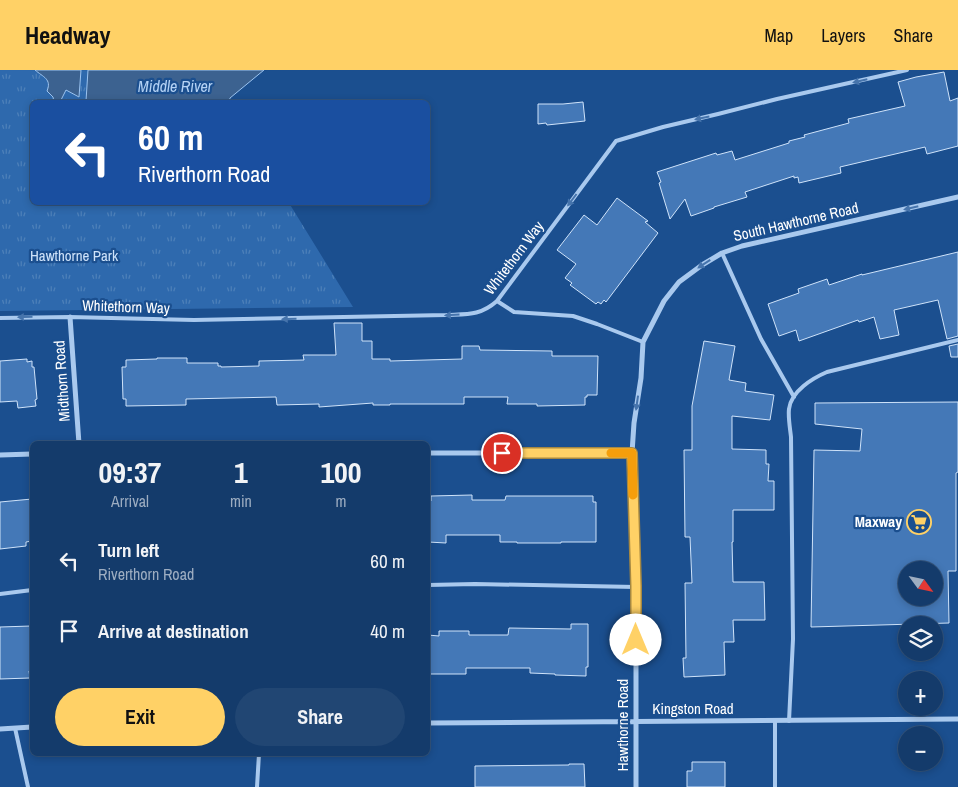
<!DOCTYPE html>
<html lang="en">
<head>
<meta charset="utf-8">
<style>
  body { margin:0; font-family:"Archivo Narrow",sans-serif; background:#214673; color:#f1f3f6; height:100vh; display:flex; flex-direction:column; font-size:19px; white-space:nowrap }
  * { box-sizing:border-box; margin:0 }
  p { font-size:16px; color:#9dadc1 }
  .icon { flex:none; width:28px; height:28px; fill:none; stroke:currentColor; stroke-width:2; stroke-linecap:round; stroke-linejoin:round }
  .map { position:relative; flex:1; overflow:hidden }
  .side { position:absolute; left:30px; top:371px; width:400px; height:315px; display:flex; flex-direction:column; background:#143b6b; border-radius:8px; box-shadow:0 2px 8px #0003,0 0 0 1px #33557e }
  .side>* { flex:none }
  .hud { position:absolute; left:30px; top:30px; width:400px; height:105px; border-radius:8px; box-shadow:0 2px 8px #0003,0 0 0 1px #33557e; background:#1a4fa0; color:#fff; overflow:hidden }
  .needle { width:32px; rotate:123deg }
  .buttons { position:absolute; left:898px; top:491px; display:grid; gap:10px }
  .buttons a { display:grid; place-items:center; width:45px; height:45px; border-radius:50%; background:#143b6b; box-shadow:0 2px 8px #0003,0 0 0 1px #33557e; font-size:25px }
  .pin { position:absolute; display:grid; place-items:center; width:42px; height:42px; color:#fff; margin:-21px; border:2px solid #fff; border-radius:50%; box-shadow:0 1px 5px #0007 }
  .me { position:absolute; width:55px; margin:-28px; rotate:0deg; stroke-linejoin:round; filter:drop-shadow(0 0 4px #0008) }
  .turn { display:flex; align-items:center; gap:18px; height:105px; padding:0 25px; font-size:22px }
  .turn .icon { width:65px; height:65px; stroke-width:2.5 }
  .turn b { display:block; font-size:35px; line-height:42px }
  .eta { display:flex; justify-content:space-evenly; align-items:center; height:85px; text-align:center }
  .eta b { font-size:30px; font-weight:700; line-height:35px }
  .action { display:flex; gap:10px; margin-top:auto; padding:10px 25px }
  .action a { flex:1; height:58px; border-radius:30px; background:#ffd166; color:#111; font-size:20px; font-weight:700; line-height:58px; text-align:center }
  .action a+a { background:#214673; color:#f1f3f6 }
  ul { padding:0; list-style:none }
  li { display:flex; align-items:center; gap:15px; height:70px; padding:0 25px }
  li div { flex:1 }
  li b { display:block; font-size:19px }
  li em { font-style:normal }
  header { display:flex; align-items:center; gap:30px; box-sizing:border-box; height:70px; padding:0 25px; background:#ffd166; color:#111 }
  header strong { font-size:24px }
  nav { display:flex; gap:28px; margin-inline-start:auto; font-size:18px }
  .map>svg:first-child { display:block }
  .grass { fill:url(#grass-tufts) }
  .water { fill:#3c6290; stroke:#9cc4f0 }
  .building { fill:#4478b7; stroke:#cfe3fa; fill-rule:evenodd }
  .lines { fill:none; stroke-linecap:round; stroke-linejoin:round }
  .service { stroke:#a9c9ee; stroke-width:4 }
  .minor { stroke:#a9c9ee; stroke-width:5 }
  .oneway { fill:#4674ac }
  .route-casing { stroke:#a68842; stroke-width:12 }
  .route { stroke:#ffd166; stroke-width:9 }
  .slow { stroke:#f59e0b; stroke-width:9 }
  .labels { text-anchor:middle; stroke-width:4.5; stroke-linejoin:round; paint-order:stroke }
  .street-label { font-size:15px; fill:#fff; stroke:#1b4f8f }
  .park-label { font-size:15px; fill:#cfe3fa; stroke:#1b4f8f }
  .poi-label { font-size:15px; font-weight:bold; fill:#fff; stroke:#1b4f8f; text-anchor:end }
  .water-label { font-size:16px; font-style:italic; fill:#b5d3f5; stroke:#1b4f8f }
</style>
</head>
<body>
<header>
<strong>Headway</strong>
<nav><a>Map</a><a>Layers</a><a>Share</a></nav>
</header>
<div class="map">
<svg width="958" height="717" viewBox="0 0 958 717">
  <defs>
    <pattern id="grass-tufts" width="24" height="20" patternUnits="userSpaceOnUse" patternTransform="scale(1.25)"><rect width="24" height="20" fill="#2e69ad"/><path d="M3 7l-1-3M5 7V3M7 7l1-3M15 17l-1-3M17 17v-4M19 17l1-3" fill="none" stroke="#4d80b9"/></pattern>
  </defs>
  <rect width="100%" height="100%" fill="#1b4f8f"/>
  <path class="grass" d="M0 0H209L228 32H32V132L289 133 353 237 0 241Z"/>
  <path class="water" d="M35 0H81L79 27 66 20 60 32H54L53 27 47 21C52 9 43 7 35 0Z
    M88 0H264L230 28 229 32H90L86 31Z"/>
  <path class="building" d="M944 2 950 31 958 28V76L927 84 925 77 840 97 841 103 799 113 798 107 794 108V106L745 122 747 127 714 137V138L691 146 685 129 670 149 659 113 661 112 657 102 716 83 717 85 732 81 735 90 789 73V71L805 67 804 65 849 53 848 49 905 36 898 12 916 7Z
    M583 32 585 51 547 55 546 53 538 54V34H563Z
    M617 128 648 151 645 152 658 163 606 232 604 230 601 234 598 232 596 234 570 215 572 213 565 208 576 194 557 180 584 145 597 155Z
    M958 182V266L947 269 938 230 894 240 899 265 880 269 874 247 859 252 858 250 799 271 796 260 779 266 768 234 799 223 798 219 827 209 829 215 862 204V205Z
    M334 253H362V271H372V289H390V291L462 289V276H479L480 280 552 281V286H598L597 325H587V327H585V335L537 336V334H507L508 327H464V334H390V335H373V333L319 337V334L277 335 276 327 186 329V335L126 336V329H123L122 297H126V290L157 289V288H187V293H218V296H221V297L259 296V291L304 290 303 285H336Z
    M704 271 735 276 729 310 746 313 745 321 774 325 770 350 732 346V379L766 380V394H769L768 411H774V440H733V472H732L733 512H764L765 550H733L734 572H724L725 605 684 607 683 588H686L685 513H692L690 467H685L684 380H692V336Z
    M958 274V287H951L949 276Z
    M27 289V292L32 291V297H34L37 329 35 330 36 336 18 338 17 331 0 332V291Z
    M958 332V402L956 403V501H948L949 553 811 557 814 380 860 381 862 359 815 354V333ZM906 500H934V528H906Z
    M472 425V430H505L506 426H593V432H596V472H561V473H517V472H500V465H446V473L428 472V431H431V426Z
    M32 429V471L26 472V476L0 479V432Z
    M571 554H588V597H586V606L555 605V604L530 603V598H466V604H428V565L439 566V561H469V565H508L509 558 571 559Z
    M31 556V559H32V601H29L30 608 0 609V557Z
    M692 692H725V717H687V701H692Z
    M569 694H584L585 717H475V696L569 695Z"/>
  <g class="lines">
    <path class="service" d="M722 183 761 269 794 327
      M497 231 514 242 573 246 597 254 643 272
      M0 248 70 247 194 250 446 245C467 244 480 246 497 231L616 71 663 57 718 44 777 29 907 0
      M428 515 475 514 636 517
      M0 524 32 520
      M789 651 793 569 791 367C790 358 788 347 789 339 791 321 813 308 827 302L958 270
      M15 658 28 717
      M257 717 259 684
      M775 717V651"/>
    <path class="minor" d="M70 247 79 374
      M428 383H632
      M0 385 32 384
      M428 653 958 649
      M0 659 32 657
      M636 717V517L632 383 634 353 641 308 643 272 664 231 679 212 702 195 722 183 742 176 958 127"/>
  </g>
  <defs><path id="oneway-solid" d="M-6-.8H1V-3.2L6.5 0L1 3.2V.8H-6Z" transform="scale(1.25)"/></defs>
  <g class="oneway">
    <use href="#oneway-solid" transform="translate(860 11) rotate(167)"/>
    <use href="#oneway-solid" transform="translate(702 48) rotate(168)"/>
    <use href="#oneway-solid" transform="translate(572 130) rotate(127)"/>
    <use href="#oneway-solid" transform="translate(911 138) rotate(167)"/>
    <use href="#oneway-solid" transform="translate(704 194) rotate(147)"/>
    <use href="#oneway-solid" transform="translate(452 245) rotate(177)"/>
    <use href="#oneway-solid" transform="translate(25 247) rotate(179)"/>
    <use href="#oneway-solid" transform="translate(289 249) rotate(179)"/>
    <use href="#oneway-solid" transform="translate(637 333) rotate(98)"/>
  </g>
  <g class="lines">
    <defs>
      <path id="route" d="M502 383H632L636 516V570"/>
    </defs>
    <use href="#route" class="route-casing"/>
    <use href="#route" class="route"/>
    <path class="slow" d="M611 383H632L633 425"/>
  </g>
  <defs>
    <symbol id="supermarket-ring" viewBox="-11 -11 22 22"><circle r="9.5" fill="#1b4f8f" stroke="#ffd166" stroke-width="1.5"/><path d="M-6-5.5h2.5l.6 2H6L4.5 2H-2.5L-4.4-4H-6ZM-1.5 3.2a1.3 1.3 0 1 0 .1 0ZM3 3.2a1.3 1.3 0 1 0 .1 0Z" fill="#ffd166"/></symbol>
  </defs>
  <g fill-rule="evenodd">
    <use href="#supermarket-ring" x="905" y="438" width="28" height="28"/>
  </g>
  <g class="labels">
    <g class="street-label">
      <text transform="translate(796 152) rotate(-13)" y="5">South Hawthorne Road</text>
      <text transform="translate(514 188) rotate(-53)" y="5">Whitethorn Way</text>
      <text transform="translate(126 237) rotate(2)" y="5">Whitethorn Way</text>
      <text transform="translate(62 311) rotate(-94)" y="5">Midthorn Road</text>
      <text x="693" y="644">Kingston Road</text>
      <text transform="translate(623 655) rotate(-90)" y="5">Hawthorne Road</text>
    </g>
    <g class="park-label">
      <text x="74" y="191">Hawthorne Park</text>
    </g>
    <g class="poi-label">
      <text x="902" y="457">Maxway</text>
    </g>
    <g class="water-label">
      <text x="175" y="22">Middle River</text>
    </g>
  </g>
</svg>
<div class="buttons">
<a><svg class="needle" viewBox="-14 -14 28 28"><path d="M0-13l5 13h-10z" fill="#e53935"/><path d="M0 13l5-13h-10z" fill="#9dadc1"/></svg></a>
<a><svg class="icon" aria-label="layers" viewBox="0 0 24 24"><path d="M12 4l9 5-9 5-9-5zM3 14l9 5 9-5"/></svg></a>
<a>+</a>
<a>−</a>
</div>
<div class="pin" style="left:502px;top:383px;background:#d93025"><svg class="icon" aria-label="arrive" viewBox="0 0 24 24"><path d="M6 21V4h12l-3 4 3 4H6"/></svg></div>
<svg class="me" style="left:636px;top:570px" viewBox="-20 -20 40 40"><circle r="19" fill="#fff"/><path d="M0-13L10 11 0 6-10 11z" fill="#ffd166"/></svg>
<div class="hud">
<div class="turn"><svg class="icon" aria-label="left" viewBox="0 0 24 24"><path d="M17 20v-9H6M10 6l-5 5 5 5"/></svg><div><b>60 m</b>Riverthorn Road</div></div>
</div>
<section class="side">
<div class="eta">
<div><b>09:37</b><p>Arrival</p></div>
<div><b>1</b><p>min</p></div>
<div><b>100</b><p>m</p></div>
</div>
<ul>
<li><svg class="icon" aria-label="left" viewBox="0 0 24 24"><path d="M17 20v-9H6M10 6l-5 5 5 5"/></svg><div><b>Turn left</b><p>Riverthorn Road</p></div><em>60 m</em></li>
<li><svg class="icon" aria-label="arrive" viewBox="0 0 24 24"><path d="M6 21V4h12l-3 4 3 4H6"/></svg><div><b>Arrive at destination</b></div><em>40 m</em></li>
</ul>
<div class="action"><a>Exit</a><a>Share</a></div>
</section>
</div>
</body>
</html>
